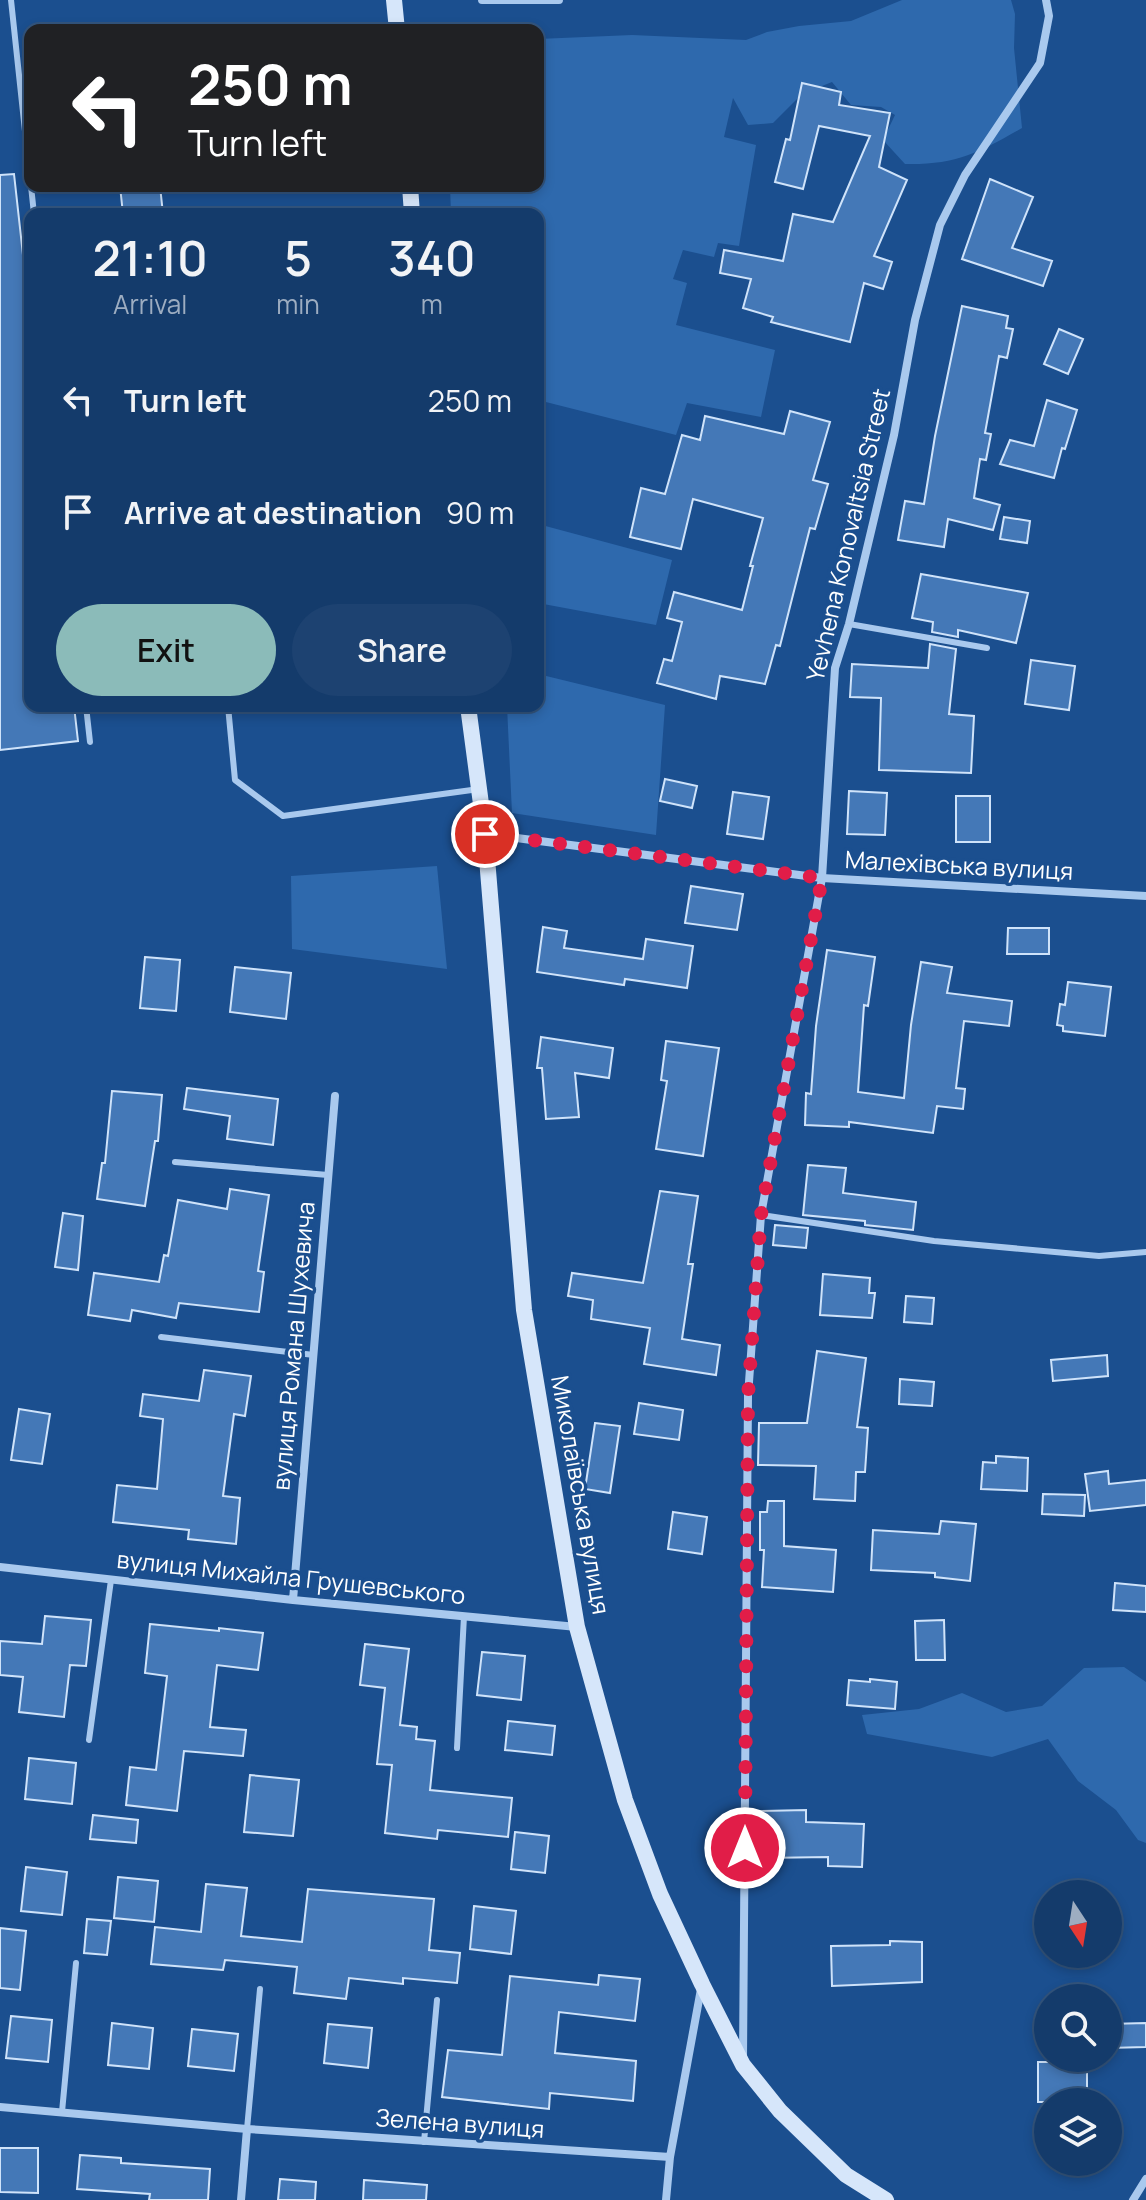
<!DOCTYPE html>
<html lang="en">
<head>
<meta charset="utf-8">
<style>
  body { margin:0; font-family:Manrope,sans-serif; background:#1d4271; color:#f1f3f6; height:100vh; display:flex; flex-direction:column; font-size:30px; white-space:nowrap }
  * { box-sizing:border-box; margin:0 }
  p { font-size:26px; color:#9dadc1 }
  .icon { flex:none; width:44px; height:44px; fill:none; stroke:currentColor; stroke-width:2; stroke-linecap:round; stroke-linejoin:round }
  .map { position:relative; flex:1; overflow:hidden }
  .side { position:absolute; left:24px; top:208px; width:520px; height:504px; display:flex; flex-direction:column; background:#143b6b; border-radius:16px; box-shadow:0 4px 12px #0003,0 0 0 2px #33557e }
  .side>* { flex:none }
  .hud { position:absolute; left:24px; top:24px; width:520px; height:168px; border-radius:16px; box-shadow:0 4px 12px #0003,0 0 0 2px #33557e; background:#202124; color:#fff; overflow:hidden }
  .needle { width:52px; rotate:168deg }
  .buttons { position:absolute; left:1034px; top:1880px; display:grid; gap:16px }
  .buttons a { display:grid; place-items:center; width:88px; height:88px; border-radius:50%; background:#143b6b; box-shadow:0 4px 12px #0003,0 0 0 2px #33557e; font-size:40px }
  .pin { position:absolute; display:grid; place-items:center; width:68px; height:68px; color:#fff; margin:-34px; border:4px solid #fff; border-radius:50%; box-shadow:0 2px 8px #0007 }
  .me { position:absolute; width:88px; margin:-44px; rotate:0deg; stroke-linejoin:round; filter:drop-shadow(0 0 6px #0008) }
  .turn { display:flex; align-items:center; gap:28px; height:168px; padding:0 32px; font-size:36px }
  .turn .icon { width:104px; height:104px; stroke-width:2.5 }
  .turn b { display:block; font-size:56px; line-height:68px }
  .eta { display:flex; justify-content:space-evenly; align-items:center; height:136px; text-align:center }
  .eta b { font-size:48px; font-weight:600; line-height:56px }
  .action { display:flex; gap:16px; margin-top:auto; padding:16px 32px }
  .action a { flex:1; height:92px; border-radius:48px; background:#8bbbb9; color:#111; font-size:32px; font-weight:600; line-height:92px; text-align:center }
  .action a+a { background:#1d4271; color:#f1f3f6 }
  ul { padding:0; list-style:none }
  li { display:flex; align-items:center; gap:24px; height:112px; padding:0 32px }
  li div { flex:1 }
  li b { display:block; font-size:30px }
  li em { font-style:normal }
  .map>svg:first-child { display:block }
  .green { fill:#2e69ad }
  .building { fill:#4478b7; stroke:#cfe3fa; stroke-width:2 }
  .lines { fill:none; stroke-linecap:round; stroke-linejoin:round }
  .lane { stroke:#a9c9ee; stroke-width:6 }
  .street { stroke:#a9c9ee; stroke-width:8 }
  .secondary { stroke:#d6e6fa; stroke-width:16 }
  .route { stroke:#e11d48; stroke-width:14; stroke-dasharray:0 25.2 }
  .labels { text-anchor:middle; stroke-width:7; stroke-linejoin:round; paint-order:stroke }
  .street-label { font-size:24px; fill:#fff; stroke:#1b4f8f }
</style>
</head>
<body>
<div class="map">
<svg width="1146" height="2200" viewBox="0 0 1146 2200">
  <rect width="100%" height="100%" fill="#1b4f8f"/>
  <path class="green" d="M902 0H1011L1015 14 1014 48 1022 128C978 153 957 165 905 164L883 140 895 115 881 107 851 105 832 82 802 94 773 123 748 125 733 98 724 137 756 145 739 246 718 243 714 257 683 250 673 279 687 283 676 325 775 350 761 417 687 403 676 435 538 400V214H451L450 186H538V39L632 35 746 40 767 32 799 26 851 21Z
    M538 524 672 560 656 625 538 603Z
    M538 674 665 705 656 835 512 813 507 706H538Z
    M437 866 447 969 292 949 291 876Z
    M1124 1667 1146 1682V1843L1138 1840 1116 1810 1078 1781 1048 1739 992 1757 867 1734 862 1715 919 1709 962 1693 1006 1712 1042 1706 1084 1668Z"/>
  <path class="building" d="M802 83 841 92 839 105 890 113 879 167 907 180 874 256 892 262 883 289 864 283 850 342 771 322 773 317 743 308 751 279 720 273 724 250 783 261 793 214 833 222 870 136 819 126 803 189 775 182 786 139 790 140Z
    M14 174 30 318V706H74L78 741 0 750V175Z
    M990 179 1033 197 1012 248 1052 261 1043 286 962 259Z
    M120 186H160L163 214H123Z
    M962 306 1008 316 1006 328 1013 329 1007 358 999 356 985 433 991 434 986 460 980 459 974 498 1000 505 993 530 948 519 944 547 898 540 905 501 924 504 935 436Z
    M1059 329 1083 339 1068 374 1044 364Z
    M1047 400 1077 410 1065 449 1062 448 1054 478 1000 464 1010 440 1034 446Z
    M790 411 830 422 813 480 828 484 815 529 810 528 780 646 776 645 765 684 720 676 716 699 657 683 664 659 672 661 682 622 667 618 674 592 742 610 753 566H750L763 518 693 499 681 549 630 537 641 488 665 494 682 435 700 440 705 416 784 434Z
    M1004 517 1030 521 1027 543 1000 539Z
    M921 574 1028 593 1016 643 958 630V637L932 632 933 622 912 618Z
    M930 644 956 649 949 714 974 716 971 773 879 770 881 698 850 697 852 664 928 668Z
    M1031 660 1075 666 1069 710 1025 704Z
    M665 779 697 786 692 808 660 801Z
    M849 791 887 793 885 835 847 834Z
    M733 792 769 797 763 839 727 834Z
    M956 796H990V842H956Z
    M691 886 743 894 737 930 685 923Z
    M543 927 567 931 564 948 643 959 646 939 693 946 687 988 625 979 624 985 537 972Z
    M1008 928H1049V954H1007Z
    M827 950 875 957 868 1006 864 1005 858 1092 904 1098 911 1025 921 962 952 967 947 993 1012 1001 1009 1026 964 1021 956 1088 965 1089 963 1109 937 1106 933 1133 849 1122V1127L805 1125 806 1093 811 1094 816 1026Z
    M145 957 180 960 176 1011 140 1008Z
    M235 967 291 973 286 1019 230 1012Z
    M1068 982 1111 987 1105 1036 1063 1031V1026L1057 1025 1060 1004 1065 1005Z
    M541 1037 613 1048 609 1078 575 1073 579 1117 546 1119 542 1068H537Z
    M666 1041 719 1048 703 1156 656 1149 667 1081 661 1080Z
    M187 1088 278 1099 273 1145 227 1139 230 1116 184 1109Z
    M112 1091 162 1095 158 1141H155L145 1206 97 1199 102 1163H105Z
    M808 1165 846 1168 843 1193 916 1202 913 1230 865 1225V1221L803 1215Z
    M230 1189 269 1195 258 1271 264 1272 259 1312 179 1303 176 1318 132 1310 130 1321 88 1315 94 1273 159 1282 164 1255 168 1256 178 1200 227 1209Z
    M660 1191 698 1196 688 1264H693L682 1339 720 1345 716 1375 644 1364 650 1328 591 1319 593 1300 568 1296 572 1273 643 1283Z
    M63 1213 83 1216 78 1270 55 1267Z
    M775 1225 808 1228 806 1248 773 1245Z
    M823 1274 870 1278 869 1293H875L872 1318 820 1315Z
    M906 1296 934 1298 932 1324 904 1322Z
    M817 1351 866 1358 857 1427 868 1428 865 1472H856L855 1501 814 1499 816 1466 758 1465 759 1423H807Z
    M1107 1355 1108 1376 1053 1381 1051 1360Z
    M204 1370 251 1376 245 1416 234 1414 223 1496 240 1498 236 1544 188 1539 189 1530 113 1522 117 1485 157 1489 163 1419 140 1416 143 1394 199 1401Z
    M900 1379 934 1382 932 1406 899 1404Z
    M639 1403 683 1410 679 1440 634 1434Z
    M19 1409 50 1414 42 1464 11 1460Z
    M595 1423 620 1426 610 1493 585 1489Z
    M996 1456 1028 1458 1027 1491 981 1489 983 1462 996 1463Z
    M1108 1471 1109 1484 1146 1480V1505L1090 1511 1085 1474Z
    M1043 1494 1085 1495 1084 1516 1042 1514Z
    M768 1501H784V1546L836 1550 833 1592 762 1587 764 1550H760V1512H767Z
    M673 1512 707 1517 702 1554 668 1549Z
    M941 1521 976 1524 970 1581 935 1577V1573L871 1570 873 1530 939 1534Z
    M1115 1583 1146 1586V1612L1113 1610Z
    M45 1616 91 1620 86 1666 70 1665 64 1717 19 1712 23 1677 0 1675V1641L42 1644Z
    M944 1620 945 1660H916L915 1621Z
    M150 1624 219 1631V1628L263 1633 258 1670 217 1665 210 1727 246 1730 243 1756 184 1751 177 1811 126 1805 130 1767 156 1770 167 1676 145 1673Z
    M365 1644 409 1649 400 1725 417 1727 416 1739 435 1741 430 1790 512 1798 508 1837 438 1830 437 1839 385 1833 392 1765 377 1764 385 1688 360 1685Z
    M482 1652 525 1656 521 1700 477 1695Z
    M870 1679 897 1682 895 1709 847 1705 849 1680 870 1682Z
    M508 1721 555 1726 552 1755 505 1750Z
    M29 1758 76 1763 72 1804 25 1799Z
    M250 1775 299 1780 293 1836 244 1832Z
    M806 1810V1822L864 1824 862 1867 828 1866V1857L762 1858 761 1811Z
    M93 1815 138 1820 136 1843 90 1839Z
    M515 1832 549 1836 545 1873 511 1869Z
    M26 1867 67 1872 62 1915 21 1911Z
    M118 1877 158 1881 154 1922 114 1918Z
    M206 1884 247 1888 241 1936 302 1942 308 1889 434 1899 429 1950 460 1953 457 1983 403 1978V1984L349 1978 346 1999 294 1993 297 1967 225 1960 223 1970 151 1964 155 1927 201 1932Z
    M474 1906 516 1911 511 1954 470 1949Z
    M87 1919 111 1921 107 1955 84 1953Z
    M0 1928 26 1931 20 1990 0 1988Z
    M890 1941 922 1942V1982L832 1986 831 1946 890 1945Z
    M599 1975 640 1979 635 2021 559 2012 555 2053 636 2061 633 2101 550 2093 549 2109 442 2097 448 2050 502 2055 510 1976 598 1985Z
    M11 2016 52 2020 48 2062 6 2058Z
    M112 2023 153 2028 149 2069 108 2065Z
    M1146 2023V2047L1108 2048V2024Z
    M328 2024 372 2028 368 2068 324 2063Z
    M192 2029 238 2034 234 2071 188 2066Z
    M1038 2062H1087V2102H1038Z
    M0 2148H38V2193L0 2192Z
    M80 2155 121 2158V2163L210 2169 208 2200H149L150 2194 77 2189Z
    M280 2179 316 2182 315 2200H278Z
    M364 2180 427 2185 426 2200H363Z"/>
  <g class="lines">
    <path class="lane" d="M11 0 30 178
      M31 186 34 214
      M849 624 987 648
      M86 706 90 742
      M228 706 235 780 283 816 479 789
      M175 1162 328 1175
      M761 1215 934 1241 1099 1256 1146 1252
      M161 1337 314 1355
      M89 1740 111 1580
      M457 1748 464 1616
      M62 2112 76 1963
      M247 2129 260 1989
      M424 2142 437 2000"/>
    <path class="street" d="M482 0H559
      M486 834 822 878 1146 896
      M0 1567 293 1600 577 1627
      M293 1600 335 1096
      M743 2058 748 1396 761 1215 822 878 835 668 849 624 894 435 915 320 940 225 965 175 1040 63 1049 16 1046 0
      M0 2107 247 2129 670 2157
      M241 2200 247 2129
      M666 2200 670 2157 701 1989
      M1133 2200 1146 2179"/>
    <path class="secondary" d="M394 0 397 30
      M410 186 412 214
      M468 706 485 834 524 1310 577 1627 625 1800 660 1894 702 1984 743 2065 780 2111 846 2175 886 2200"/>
  </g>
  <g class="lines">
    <path class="route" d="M485 834 822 878 761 1215 748 1396 745 1848"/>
  </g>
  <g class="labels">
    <g class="street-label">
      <text transform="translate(849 535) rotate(-77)" y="8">Yevhena Konovaltsia Street</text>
      <text transform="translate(959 866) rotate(3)" y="8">Малехівська вулиця</text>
      <text transform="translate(294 1346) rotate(-85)" y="8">вулиця Романа Шухевича</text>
      <text transform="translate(580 1495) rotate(80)" y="8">Миколаївська вулиця</text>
      <text transform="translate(291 1578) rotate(6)" y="8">вулиця Михайла Грушевського</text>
      <text transform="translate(460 2124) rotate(4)" y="8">Зелена вулиця</text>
    </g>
  </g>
</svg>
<div class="buttons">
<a><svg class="needle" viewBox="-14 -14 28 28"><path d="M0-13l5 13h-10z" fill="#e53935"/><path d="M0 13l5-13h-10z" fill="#9dadc1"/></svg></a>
<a><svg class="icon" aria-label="search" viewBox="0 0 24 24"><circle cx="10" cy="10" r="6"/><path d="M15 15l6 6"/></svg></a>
<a><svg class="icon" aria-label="layers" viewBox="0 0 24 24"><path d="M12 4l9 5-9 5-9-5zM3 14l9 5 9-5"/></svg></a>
</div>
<div class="pin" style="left:485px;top:834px;background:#d93025"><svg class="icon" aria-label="arrive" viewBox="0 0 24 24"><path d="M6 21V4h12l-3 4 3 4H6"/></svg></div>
<svg class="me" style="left:745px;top:1848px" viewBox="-20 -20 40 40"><circle r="17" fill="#e11d48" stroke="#fff" stroke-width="3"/><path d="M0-11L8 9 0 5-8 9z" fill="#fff"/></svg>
<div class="hud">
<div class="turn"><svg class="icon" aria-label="left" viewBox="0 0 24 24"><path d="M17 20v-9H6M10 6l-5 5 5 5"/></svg><div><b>250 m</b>Turn left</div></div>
</div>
<section class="side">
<div class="eta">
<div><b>21:10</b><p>Arrival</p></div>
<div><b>5</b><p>min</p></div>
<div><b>340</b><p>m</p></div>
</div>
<ul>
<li><svg class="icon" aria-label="left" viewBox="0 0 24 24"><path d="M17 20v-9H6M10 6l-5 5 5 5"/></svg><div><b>Turn left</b></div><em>250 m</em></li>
<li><svg class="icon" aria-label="arrive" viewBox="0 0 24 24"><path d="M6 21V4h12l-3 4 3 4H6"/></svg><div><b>Arrive at destination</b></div><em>90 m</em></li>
</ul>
<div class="action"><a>Exit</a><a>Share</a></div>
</section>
</div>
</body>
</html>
